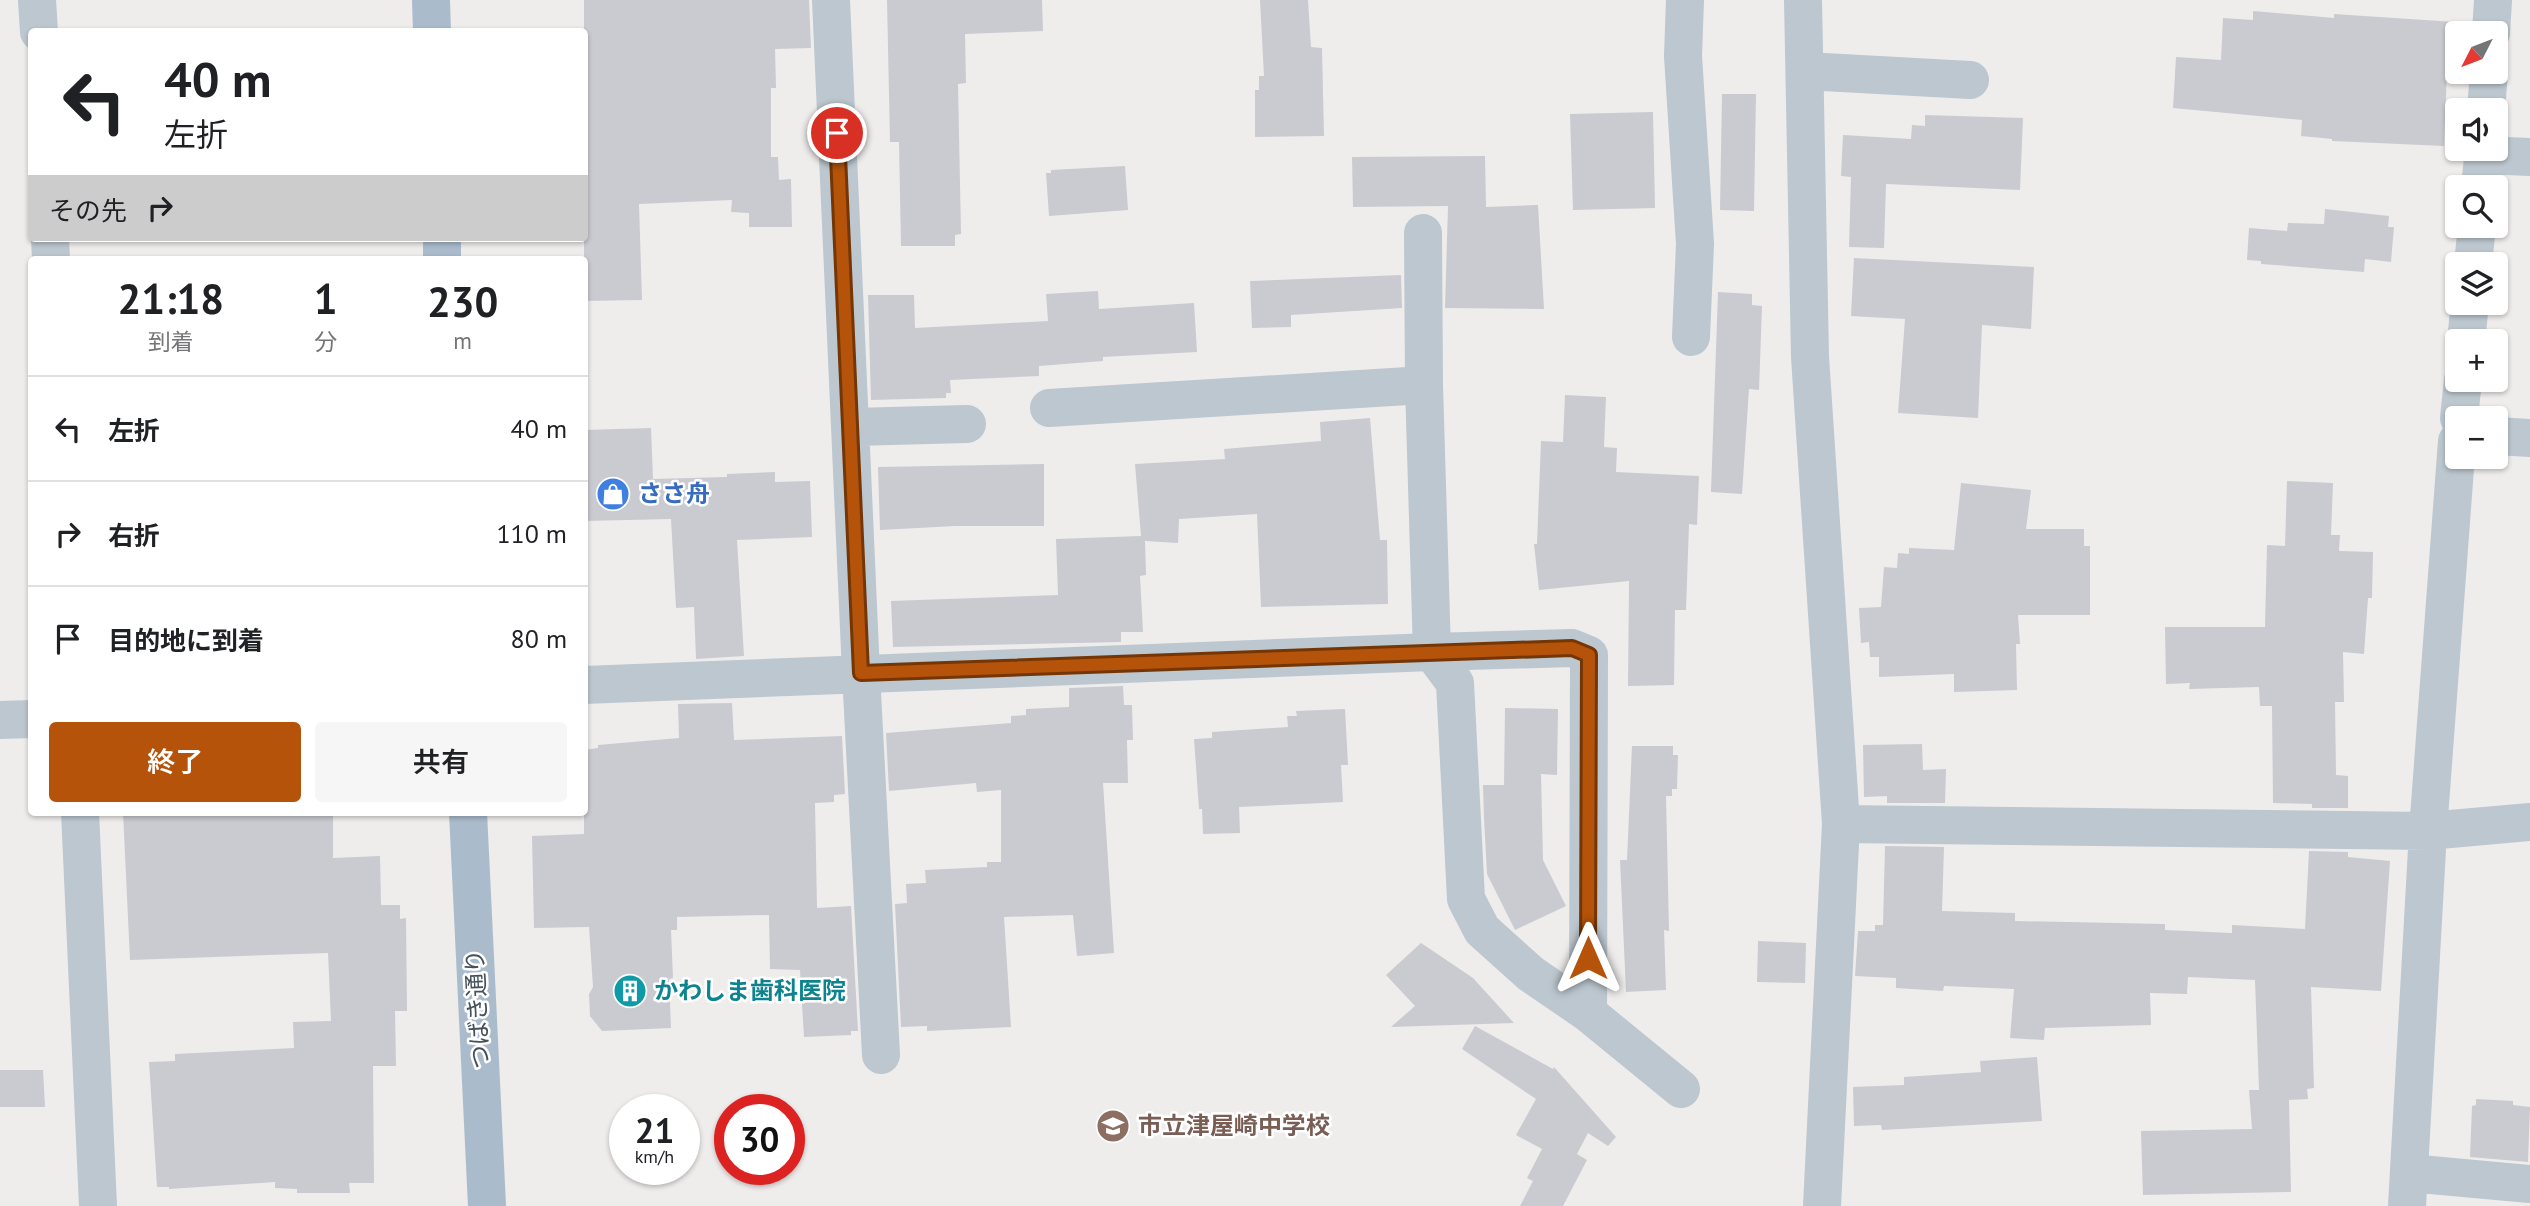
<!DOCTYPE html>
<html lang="ja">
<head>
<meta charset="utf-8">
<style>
  body { margin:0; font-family:"PT Sans","Noto Sans JP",sans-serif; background:#f6f6f6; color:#202124; height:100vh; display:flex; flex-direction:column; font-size:26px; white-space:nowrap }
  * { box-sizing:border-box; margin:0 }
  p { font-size:23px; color:#757577 }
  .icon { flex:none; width:38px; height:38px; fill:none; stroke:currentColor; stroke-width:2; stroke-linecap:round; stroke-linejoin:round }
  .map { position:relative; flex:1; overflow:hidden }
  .sheet { position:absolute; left:28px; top:256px; width:560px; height:560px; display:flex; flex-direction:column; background:#fff; border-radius:7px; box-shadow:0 2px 5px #0004 }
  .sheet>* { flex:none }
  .hud { position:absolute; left:28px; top:28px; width:560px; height:214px; border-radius:7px; box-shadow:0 2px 5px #0004; background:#fff; color:#202124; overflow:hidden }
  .needle { width:46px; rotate:228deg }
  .buttons { position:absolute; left:2445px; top:21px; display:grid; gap:14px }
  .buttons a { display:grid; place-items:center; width:63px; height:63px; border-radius:7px; background:#fff; box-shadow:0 2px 5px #0004; font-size:35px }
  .speed { position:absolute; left:609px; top:1094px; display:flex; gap:14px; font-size:35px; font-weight:700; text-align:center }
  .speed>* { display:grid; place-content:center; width:91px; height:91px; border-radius:50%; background:#fff; box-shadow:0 2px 5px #0004; line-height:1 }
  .speed small { font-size:18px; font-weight:400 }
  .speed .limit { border:10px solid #d22; background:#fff; color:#111 }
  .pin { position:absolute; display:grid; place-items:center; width:60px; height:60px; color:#fff; margin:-30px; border:4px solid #fff; border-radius:50%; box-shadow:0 2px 7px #0007 }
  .me { position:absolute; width:77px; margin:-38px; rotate:0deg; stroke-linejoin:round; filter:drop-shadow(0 0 5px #0008) }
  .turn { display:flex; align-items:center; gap:24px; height:147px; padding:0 21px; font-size:32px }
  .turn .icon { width:91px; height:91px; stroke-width:2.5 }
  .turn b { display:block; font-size:49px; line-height:60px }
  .then { display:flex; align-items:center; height:66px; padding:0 21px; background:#0003; gap:14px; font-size:26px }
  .eta { display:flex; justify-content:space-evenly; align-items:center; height:119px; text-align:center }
  .eta b { font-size:42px; font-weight:600; line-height:49px }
  .action { display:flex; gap:14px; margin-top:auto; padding:14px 21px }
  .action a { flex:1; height:80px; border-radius:7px; background:#b45309; color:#fff; font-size:28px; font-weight:600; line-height:80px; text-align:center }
  .action a+a { background:#f6f6f6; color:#202124 }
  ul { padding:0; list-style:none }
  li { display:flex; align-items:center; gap:21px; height:105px; padding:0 21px; border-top:2px solid #e0e0e0 }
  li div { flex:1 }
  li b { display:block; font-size:26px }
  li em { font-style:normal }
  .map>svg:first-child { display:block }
  .building { fill:#c9cbd1 }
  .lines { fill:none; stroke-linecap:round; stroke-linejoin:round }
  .minor { stroke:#bcc7cf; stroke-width:38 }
  .major { stroke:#aabccc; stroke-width:38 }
  .route-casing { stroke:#753606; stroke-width:18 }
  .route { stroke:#b45309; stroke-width:12 }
  .labels { text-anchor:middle; stroke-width:5; stroke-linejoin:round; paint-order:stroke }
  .shop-label { font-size:24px; font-weight:bold; fill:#366cbe; stroke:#fff; text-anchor:start }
  .culture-label { font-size:24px; font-weight:bold; fill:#0d838f; stroke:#fff; text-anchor:start }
  .street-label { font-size:24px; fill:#44505a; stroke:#fff }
  .education-label { font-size:24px; font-weight:bold; fill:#785e54; stroke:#fff; text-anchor:start }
</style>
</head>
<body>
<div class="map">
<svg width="2530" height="1206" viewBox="0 0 2530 1206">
  <rect width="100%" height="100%" fill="#efecec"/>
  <path class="building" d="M584 0H809L811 48 775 49 776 88H771V157H778L779 180 791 179 792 227H749V213L731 212 732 200 639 204 642 300 584 301Z
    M887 0H1042L1043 31 965 34 966 83 958 84 961 234 955 235V246H901L899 142H890Z
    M1260 0H1308L1311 47 1322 48 1324 136 1255 137V90H1259V76H1264Z
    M2253 11 2334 18V14L2455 22 2453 73 2447 72 2444 146 2332 141V139L2301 136 2302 120 2173 108 2176 57 2221 60 2223 18 2253 20Z
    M1722 94H1756L1754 211 1720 210Z
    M1653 112 1655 208 1573 210 1570 114Z
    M1925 115 2023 118 2020 190 1886 184 1884 248 1849 247 1851 177 1841 176 1843 135 1911 139 1912 125 1925 126Z
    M1485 156 1486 207 1538 205 1544 309 1445 308 1448 206 1353 207 1352 157Z
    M1125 166 1128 210 1049 216 1046 173H1051V170Z
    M2325 209 2389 216 2388 227H2394L2391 262 2365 259 2364 272 2261 264V261L2247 260 2249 228 2287 231 2288 223 2324 224Z
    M1854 258 2034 267 2031 329 1982 325 1978 418 1898 413 1905 319 1851 316Z
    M1401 275 1402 308 1291 315V327L1252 328 1250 281Z
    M1098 291 1099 309 1194 303 1197 352 1103 357V361L1039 366V376L950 380 951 393H946V398L871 400 868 295H914L915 328 1048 321 1046 294Z
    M1718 292 1752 294V305L1762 306 1759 390 1749 389 1742 494 1711 492Z
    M1565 395 1606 397 1604 447 1617 448 1616 472 1699 476 1697 525 1689 524 1686 610H1675L1674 685 1628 686 1629 581 1539 590 1534 544H1537L1541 441 1563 442Z
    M1370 418 1380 540H1387L1388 604 1261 607 1257 514 1179 519 1178 543 1145 541 1146 575 1140 576 1143 632H1121V642L893 647 891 601 1058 595 1056 539 1141 536 1135 464 1225 459 1224 449 1321 441 1320 422Z
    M651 428 653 479 727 477V474L775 472V482L810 481 812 537 737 540 744 656 696 659 694 607 676 608 671 519 584 521V430Z
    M1044 464V526H955L880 530 878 467Z
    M2287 481 2333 483 2331 535H2340L2339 551 2373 552 2372 598H2368L2364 654 2343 652 2344 702H2335L2336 775 2348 776V808H2312V804L2273 803 2272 706H2260L2259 687 2189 689 2190 683 2166 684 2165 627H2265L2267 545 2285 546Z
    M1961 483 2031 490 2026 529H2084V546H2090V615H2018L2020 644H2016L2017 690 1954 692V674L1879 677V657H1870L1869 642 1861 643 1859 608 1881 607 1884 567 1897 568 1898 553 1909 554V548L1954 550Z
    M1123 686 1124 705H1132L1133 740H1127L1128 783H1103L1114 953 1077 956 1073 915 1004 917 1011 1027 927 1031V1026L901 1027 895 904 907 903 906 884 926 883 925 870 987 867V862H1001V790L977 792 976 783 889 791 886 733 1011 723V716L1026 715V709L1069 707V688Z
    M732 703 734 740 842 736 845 794 834 795V802L815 803 817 908 851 906 858 1031H851V1035L804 1037 800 970 770 969 769 915 677 917V930H671L673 978 669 979 671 1028 602 1031 590 1016 589 994 593 987 589 927 534 928 532 836 584 834V750L598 748V745L679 738 678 704Z
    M1505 708 1558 709 1557 775 1541 774 1543 860 1566 906 1515 930 1487 874 1484 818 1483 785H1504Z
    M1345 709 1348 765H1341L1343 802 1239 807 1240 833 1203 834 1202 809H1199L1194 739 1212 738V732L1288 727 1287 716H1297L1296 711Z
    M1922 744 1923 770 1946 769 1945 803H1887V796L1864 797 1863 745Z
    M1632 746H1673V755H1678L1677 789H1672V796H1666L1669 931 1664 930 1666 990 1626 992 1620 860H1627Z
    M123 812H333V858L380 856 381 905H400V919L406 918 407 1011H395L396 1066H373L374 1183H349L350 1193H297V1189L275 1188V1182L169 1189V1187H157L149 1062 175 1061V1054L294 1048 293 1022 331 1021 328 953 130 960Z
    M1885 846 1944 847 1942 911 2015 913V921L2165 924V930L2232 933V925L2305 929 2309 851 2348 852V857L2390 861 2381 991 2311 987 2314 1088 2307 1089 2308 1099 2289 1100 2291 1192 2143 1195 2141 1131 2252 1129 2249 1090H2259L2255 980 2188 977 2187 994 2150 993 2151 1025 2045 1028 2044 1040 2010 1038 2014 989 1944 986 1943 991 1896 988V978L1855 976 1858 931H1875V925H1883Z
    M1758 941 1806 943 1805 983 1757 982Z
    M1421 943 1473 978 1514 1023 1391 1027 1415 1006 1386 975Z
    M1475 1026 1553 1069 1554 1067 1616 1137 1608 1146 1588 1133 1577 1154 1587 1160 1563 1206H1520L1533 1181 1527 1178 1542 1149 1516 1135 1536 1099 1462 1049Z
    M2037 1057 2042 1121 1882 1130 1881 1125 1854 1126 1853 1087 1904 1085V1077L1981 1072 1980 1061Z
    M0 1070H43L45 1107H0Z
    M2476 1099 2513 1101V1105L2530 1107 2528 1162 2470 1157 2472 1106 2476 1105Z"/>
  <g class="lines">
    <path class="minor" d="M37 0 39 32
      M831 0 861 673 881 1055
      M1685 0 1683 56 1695 244 1691 337
      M1803 0 1810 357 1841 824 1822 1206
      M2491 33 2493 0
      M1805 71 1970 80
      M2486 110 2489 72
      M2483 155 2530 157
      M2480 187 2484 149
      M1423 233 1424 385 1432 652 1455 683 1466 899 1482 930 1531 974 1588 1013 1681 1089
      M50 238 51 259
      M2473 264 2477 226
      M2466 341 2470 303
      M1049 408 1424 385
      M2459 418 2463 380
      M852 427 967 424
      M2496 436 2530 438
      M584 685 1432 652 1572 648 1589 655 1588 1013
      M0 720 32 719
      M80 812 98 1206
      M1841 824 2428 831 2530 822
      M2409 1173 2530 1184
      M2407 1206 2428 831 2457 441"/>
    <path class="major" d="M431 0 432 32
      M442 238V259
      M468 812 487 1206"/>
  </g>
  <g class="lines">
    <defs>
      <path id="route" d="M837 133 861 673 1572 648 1589 655 1588 958"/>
    </defs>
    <use href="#route" class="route-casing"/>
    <use href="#route" class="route"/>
  </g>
  <defs>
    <symbol id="shop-disc" viewBox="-11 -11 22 22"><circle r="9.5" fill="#3f7fe0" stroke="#fff"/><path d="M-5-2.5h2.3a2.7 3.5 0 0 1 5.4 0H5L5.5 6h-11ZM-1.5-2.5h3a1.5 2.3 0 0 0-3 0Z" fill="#fff"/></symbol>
    <symbol id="building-disc" viewBox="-11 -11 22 22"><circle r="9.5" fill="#0f9aa8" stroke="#fff"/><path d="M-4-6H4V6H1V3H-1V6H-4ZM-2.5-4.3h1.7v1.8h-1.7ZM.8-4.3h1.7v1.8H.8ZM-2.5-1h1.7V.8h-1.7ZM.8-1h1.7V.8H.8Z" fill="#fff"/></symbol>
    <symbol id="school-disc" viewBox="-11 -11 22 22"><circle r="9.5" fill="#8d6e63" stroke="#fff"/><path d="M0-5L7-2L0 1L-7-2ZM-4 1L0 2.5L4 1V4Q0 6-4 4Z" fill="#fff"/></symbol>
  </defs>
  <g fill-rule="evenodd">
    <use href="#shop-disc" x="594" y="475" width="38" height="38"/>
    <use href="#building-disc" x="611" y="972" width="38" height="38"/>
    <use href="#school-disc" x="1094" y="1107" width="38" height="38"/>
  </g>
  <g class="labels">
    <g class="shop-label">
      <text x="638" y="502">ささ舟</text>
    </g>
    <g class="culture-label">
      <text x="654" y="999">かわしま歯科医院</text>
    </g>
    <g class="street-label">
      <text transform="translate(478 1009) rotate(-93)" y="8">つばき通り</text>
    </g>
    <g class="education-label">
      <text x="1138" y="1134">市立津屋崎中学校</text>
    </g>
  </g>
</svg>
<div class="buttons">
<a><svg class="needle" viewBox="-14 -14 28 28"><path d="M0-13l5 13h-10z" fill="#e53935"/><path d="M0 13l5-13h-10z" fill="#757577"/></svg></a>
<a><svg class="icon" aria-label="sound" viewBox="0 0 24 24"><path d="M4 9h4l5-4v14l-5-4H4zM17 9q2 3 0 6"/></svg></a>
<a><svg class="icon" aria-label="search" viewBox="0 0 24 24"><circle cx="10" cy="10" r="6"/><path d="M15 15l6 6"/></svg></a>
<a><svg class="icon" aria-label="layers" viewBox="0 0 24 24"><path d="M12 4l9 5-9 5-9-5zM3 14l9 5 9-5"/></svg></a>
<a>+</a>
<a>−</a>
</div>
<div class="speed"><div>21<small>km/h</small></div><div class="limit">30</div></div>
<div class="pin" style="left:837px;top:133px;background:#d93025"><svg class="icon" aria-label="arrive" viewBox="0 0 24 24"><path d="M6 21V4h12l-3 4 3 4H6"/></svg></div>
<svg class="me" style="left:1588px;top:958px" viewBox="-20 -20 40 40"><path d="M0-17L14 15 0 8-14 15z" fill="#b45309" stroke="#fff" stroke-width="4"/></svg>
<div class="hud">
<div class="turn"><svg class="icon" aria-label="left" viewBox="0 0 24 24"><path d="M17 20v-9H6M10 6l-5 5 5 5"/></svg><div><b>40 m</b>左折</div></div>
<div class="then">その先<svg class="icon" aria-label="right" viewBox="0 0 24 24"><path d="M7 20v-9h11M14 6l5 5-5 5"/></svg></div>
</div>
<section class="sheet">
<div class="eta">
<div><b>21:18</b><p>到着</p></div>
<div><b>1</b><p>分</p></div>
<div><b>230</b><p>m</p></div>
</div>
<ul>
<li><svg class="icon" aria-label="left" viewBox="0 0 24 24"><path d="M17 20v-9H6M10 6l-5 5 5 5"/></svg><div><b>左折</b></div><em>40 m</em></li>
<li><svg class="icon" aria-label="right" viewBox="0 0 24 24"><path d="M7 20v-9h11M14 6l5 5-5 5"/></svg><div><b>右折</b></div><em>110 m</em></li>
<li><svg class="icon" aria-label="arrive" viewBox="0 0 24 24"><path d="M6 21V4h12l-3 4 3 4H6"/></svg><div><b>目的地に到着</b></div><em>80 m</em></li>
</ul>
<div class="action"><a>終了</a><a>共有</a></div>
</section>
</div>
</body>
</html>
